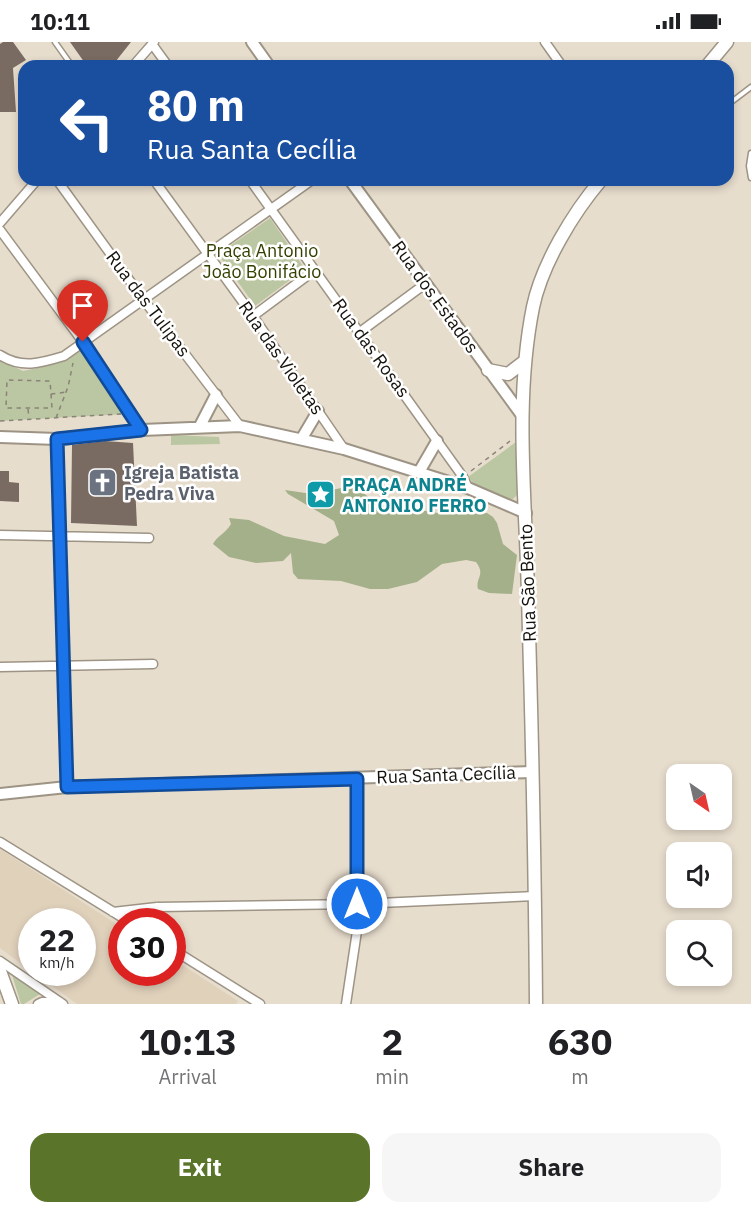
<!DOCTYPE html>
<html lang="en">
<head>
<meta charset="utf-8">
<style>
  body { margin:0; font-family:"IBM Plex Sans",sans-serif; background:#f6f6f6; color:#202124; height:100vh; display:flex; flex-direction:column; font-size:22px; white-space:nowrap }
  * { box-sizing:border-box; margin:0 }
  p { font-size:20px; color:#757577 }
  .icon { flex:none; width:33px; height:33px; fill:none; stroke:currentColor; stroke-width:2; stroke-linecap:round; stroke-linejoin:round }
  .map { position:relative; height:962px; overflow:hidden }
  .details { display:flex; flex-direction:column; background:#fff; flex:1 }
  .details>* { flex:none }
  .guide { position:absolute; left:18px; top:18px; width:716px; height:126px; border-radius:18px; box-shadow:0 3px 9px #0003; background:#1a4fa0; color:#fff; overflow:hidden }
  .needle { width:39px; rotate:146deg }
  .tools { position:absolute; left:666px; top:722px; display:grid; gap:12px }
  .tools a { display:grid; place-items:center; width:66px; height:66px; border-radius:12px; background:#fff; box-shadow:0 3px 9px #0003; font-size:30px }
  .speed { position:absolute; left:18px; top:866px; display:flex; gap:12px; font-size:30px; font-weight:700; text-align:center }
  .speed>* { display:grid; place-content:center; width:78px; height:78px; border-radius:50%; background:#fff; box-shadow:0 3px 9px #0003; line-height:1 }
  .speed small { font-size:15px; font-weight:400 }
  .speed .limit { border:9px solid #d22; background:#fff; color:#111 }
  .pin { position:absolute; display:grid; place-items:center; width:51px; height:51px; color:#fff; margin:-62px -26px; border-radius:50% 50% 50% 0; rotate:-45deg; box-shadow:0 0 6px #0007 }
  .pin .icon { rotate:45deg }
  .me { position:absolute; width:66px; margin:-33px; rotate:0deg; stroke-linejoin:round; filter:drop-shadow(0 0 4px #0008) }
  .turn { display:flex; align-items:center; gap:21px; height:126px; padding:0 30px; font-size:27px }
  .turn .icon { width:78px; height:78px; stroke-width:2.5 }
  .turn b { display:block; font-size:42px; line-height:51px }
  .eta { display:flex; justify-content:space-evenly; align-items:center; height:102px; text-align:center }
  .eta b { font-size:36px; font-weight:800; line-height:42px }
  .button { display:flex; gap:12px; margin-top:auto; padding:12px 30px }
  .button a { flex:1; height:69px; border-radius:18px; background:#5a7529; color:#fff; font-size:24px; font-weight:800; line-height:69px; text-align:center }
  .button a+a { background:#f6f6f6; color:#202124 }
  .status { display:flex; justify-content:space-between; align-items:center; height:42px; padding:0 30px; background:#fff; direction:ltr }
  .status svg { height:16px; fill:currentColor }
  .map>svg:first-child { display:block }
  .built { fill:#e0d1bb }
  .green { fill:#bbc7a2 }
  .forest { fill:#a4b089 }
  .building { fill:#7a6b62 }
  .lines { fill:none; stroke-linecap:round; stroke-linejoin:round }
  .service-casing { stroke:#9d9485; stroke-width:7 }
  .minor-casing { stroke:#9d9485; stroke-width:11 }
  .tertiary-casing { stroke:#9d9485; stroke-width:14 }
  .secondary-casing { stroke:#9d9485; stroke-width:15 }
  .path { stroke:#8a8378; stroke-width:1.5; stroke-dasharray:4.5 4.5; stroke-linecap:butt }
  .service { stroke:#fff; stroke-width:4 }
  .minor { stroke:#fff; stroke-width:8 }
  .tertiary { stroke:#fff; stroke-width:10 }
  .secondary { stroke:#fff; stroke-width:12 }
  .route-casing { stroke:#114b97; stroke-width:15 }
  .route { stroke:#1a73e8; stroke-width:10 }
  .labels { text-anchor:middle; stroke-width:5; stroke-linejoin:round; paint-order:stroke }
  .park-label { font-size:18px; fill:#344100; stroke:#fff }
  .street-label { font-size:18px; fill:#15120c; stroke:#fff }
  .worship-label { font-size:18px; font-weight:bold; fill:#5b616d; stroke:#fff; text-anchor:start }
  .culture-label { font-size:18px; font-weight:bold; fill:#0d838f; stroke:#fff; text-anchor:start }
</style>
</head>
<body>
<div class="status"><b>10:11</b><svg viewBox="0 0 49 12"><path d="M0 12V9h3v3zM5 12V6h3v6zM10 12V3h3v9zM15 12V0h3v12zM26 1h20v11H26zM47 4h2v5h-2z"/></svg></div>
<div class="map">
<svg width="751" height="962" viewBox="0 0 751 962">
  <rect width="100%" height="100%" fill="#e7ddcd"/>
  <path class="built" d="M0 807 121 885 122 930H172L173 917 238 959 236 962H77L33 930H82V879H32L31 929 0 906Z"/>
  <path class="green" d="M270 176 305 227 255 264 218 212Z
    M80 308 126 372 0 379V318L23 329 47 324Z
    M171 393 219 395 220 402 171 403Z
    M516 400 519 448 517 453 513 457C498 454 477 448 468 435Z
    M12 933 40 952 24 962H21Z"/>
  <path class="forest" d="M351 444 358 447 375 460 396 468 426 469 444 472 459 464 472 470 487 471 493 475 497 481 503 502 517 513 512 552 489 551 478 547C475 536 486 533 476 520L466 518 442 522 417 540 388 547H370L341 539 298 537 293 531 291 511 283 519 256 521 229 515 213 502C217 494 226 491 231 482L229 476 249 478 284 494 325 502 339 493 334 479 288 452 285 448 312 452Z"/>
  <path class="building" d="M3 0H13L26 18 13 26 16 70H0V2Z
    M70 0H131L112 24H87Z
    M105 399 133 401 137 484 71 481 72 403Z
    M0 429H9V440L19 441V460L0 459Z"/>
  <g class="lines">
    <defs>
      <path id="service" d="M55 0 72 24
        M728 66 730 61 751 45
        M751 111 749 124 751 136"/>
      <path id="minor" d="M545 0 562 24
        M152 2 168 24
        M133 24 154 0
        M57 138 143 257 240 384
        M154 138 253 274 344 407
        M250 138 463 435 468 446
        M0 181 37 138
        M0 188 83 300 142 388
        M253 274 315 228
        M360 290 425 242
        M0 313C22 327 41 321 64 314L312 138
        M57 397 67 745
        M0 493 149 496
        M0 625 153 622
        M0 800 128 879
        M113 870 157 865 357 862 535 854
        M151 879 157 865
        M172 907 260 962
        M0 919 63 962
        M38 962 42 960H60
        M346 962 357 889V737"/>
      <path id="tertiary" d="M252 0 269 24
        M350 138 521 372
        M200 384 216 353
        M0 395 57 397 142 388 240 384 344 407 468 446 526 471
        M302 396 318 369
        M419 430 437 399
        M0 752 67 745 532 730"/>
      <path id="secondary" d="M707 24 727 0
        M488 328 508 332 525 319
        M0 929 12 962
        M536 962C535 826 532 690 528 554 526 458 514 360 533 265 542 222 573 171 601 138"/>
    </defs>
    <use href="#service" class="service-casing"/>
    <use href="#minor" class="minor-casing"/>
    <use href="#tertiary" class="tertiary-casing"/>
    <use href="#secondary" class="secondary-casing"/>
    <path class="path" d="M51 352 52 366H6L7 338 50 339 51 352 67 350
      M28 367 29 376
      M56 376 68 345 73 321
      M0 379 121 372
      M471 429 510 399"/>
    <use href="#service" class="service"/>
    <use href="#minor" class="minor"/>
    <use href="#tertiary" class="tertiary"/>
    <use href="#secondary" class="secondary"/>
  </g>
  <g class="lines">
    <defs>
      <path id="route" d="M83 300 141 388 57 397 67 745 357 737V862"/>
    </defs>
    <use href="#route" class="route-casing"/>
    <use href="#route" class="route"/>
  </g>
  <defs>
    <symbol id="church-square" viewBox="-11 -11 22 22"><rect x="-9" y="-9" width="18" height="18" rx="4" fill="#6b7280" stroke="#fff"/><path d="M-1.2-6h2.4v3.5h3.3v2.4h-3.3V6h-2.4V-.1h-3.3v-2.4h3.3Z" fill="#fff"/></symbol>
    <symbol id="sight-square" viewBox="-11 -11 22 22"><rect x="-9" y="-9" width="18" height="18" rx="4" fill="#0f9aa8" stroke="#fff"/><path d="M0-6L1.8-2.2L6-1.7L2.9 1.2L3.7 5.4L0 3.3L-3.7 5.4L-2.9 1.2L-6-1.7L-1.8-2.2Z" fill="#fff"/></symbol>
  </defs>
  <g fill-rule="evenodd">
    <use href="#church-square" x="86" y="424" width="33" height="33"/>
    <use href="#sight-square" x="304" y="436" width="33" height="33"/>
  </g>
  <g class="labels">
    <g class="park-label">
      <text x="262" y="215">Praça Antonio<tspan x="262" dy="21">João Bonifácio</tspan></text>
    </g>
    <g class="street-label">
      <text transform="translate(435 255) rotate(54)" y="6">Rua dos Estados</text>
      <text transform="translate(148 262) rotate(53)" y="6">Rua das Tulipas</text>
      <text transform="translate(371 306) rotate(54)" y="6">Rua das Rosas</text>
      <text transform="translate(281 316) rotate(55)" y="6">Rua das Violetas</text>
      <text transform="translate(528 541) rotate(-92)" y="6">Rua São Bento</text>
      <text transform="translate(446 733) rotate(-2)" y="6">Rua Santa Cecília</text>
    </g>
    <g class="worship-label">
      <text x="124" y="437">Igreja Batista<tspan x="124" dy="21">Pedra Viva</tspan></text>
    </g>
    <g class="culture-label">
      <text x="342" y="449">PRAÇA ANDRÉ<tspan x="342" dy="21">ANTONIO FERRO</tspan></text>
    </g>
  </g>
</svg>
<div class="tools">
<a><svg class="needle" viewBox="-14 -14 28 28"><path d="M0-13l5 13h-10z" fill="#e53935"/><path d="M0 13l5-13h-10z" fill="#757577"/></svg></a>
<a><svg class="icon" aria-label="sound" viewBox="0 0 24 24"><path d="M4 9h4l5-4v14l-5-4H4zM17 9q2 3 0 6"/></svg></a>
<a><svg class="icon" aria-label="search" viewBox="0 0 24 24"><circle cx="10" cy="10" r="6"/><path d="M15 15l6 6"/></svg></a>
</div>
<div class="speed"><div>22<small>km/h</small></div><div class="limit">30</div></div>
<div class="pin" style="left:83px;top:300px;background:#d93025"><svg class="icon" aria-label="arrive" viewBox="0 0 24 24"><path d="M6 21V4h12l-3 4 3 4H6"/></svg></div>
<svg class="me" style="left:357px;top:862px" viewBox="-20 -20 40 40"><circle r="17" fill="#1a73e8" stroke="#fff" stroke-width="3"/><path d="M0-11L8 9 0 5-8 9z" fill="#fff"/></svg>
<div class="guide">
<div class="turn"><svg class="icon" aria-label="left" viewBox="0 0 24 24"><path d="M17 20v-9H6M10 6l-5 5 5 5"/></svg><div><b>80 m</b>Rua Santa Cecília</div></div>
</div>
</div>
<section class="details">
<div class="eta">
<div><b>10:13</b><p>Arrival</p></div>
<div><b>2</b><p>min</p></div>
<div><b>630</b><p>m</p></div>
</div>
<div class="button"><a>Exit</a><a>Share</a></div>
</section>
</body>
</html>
